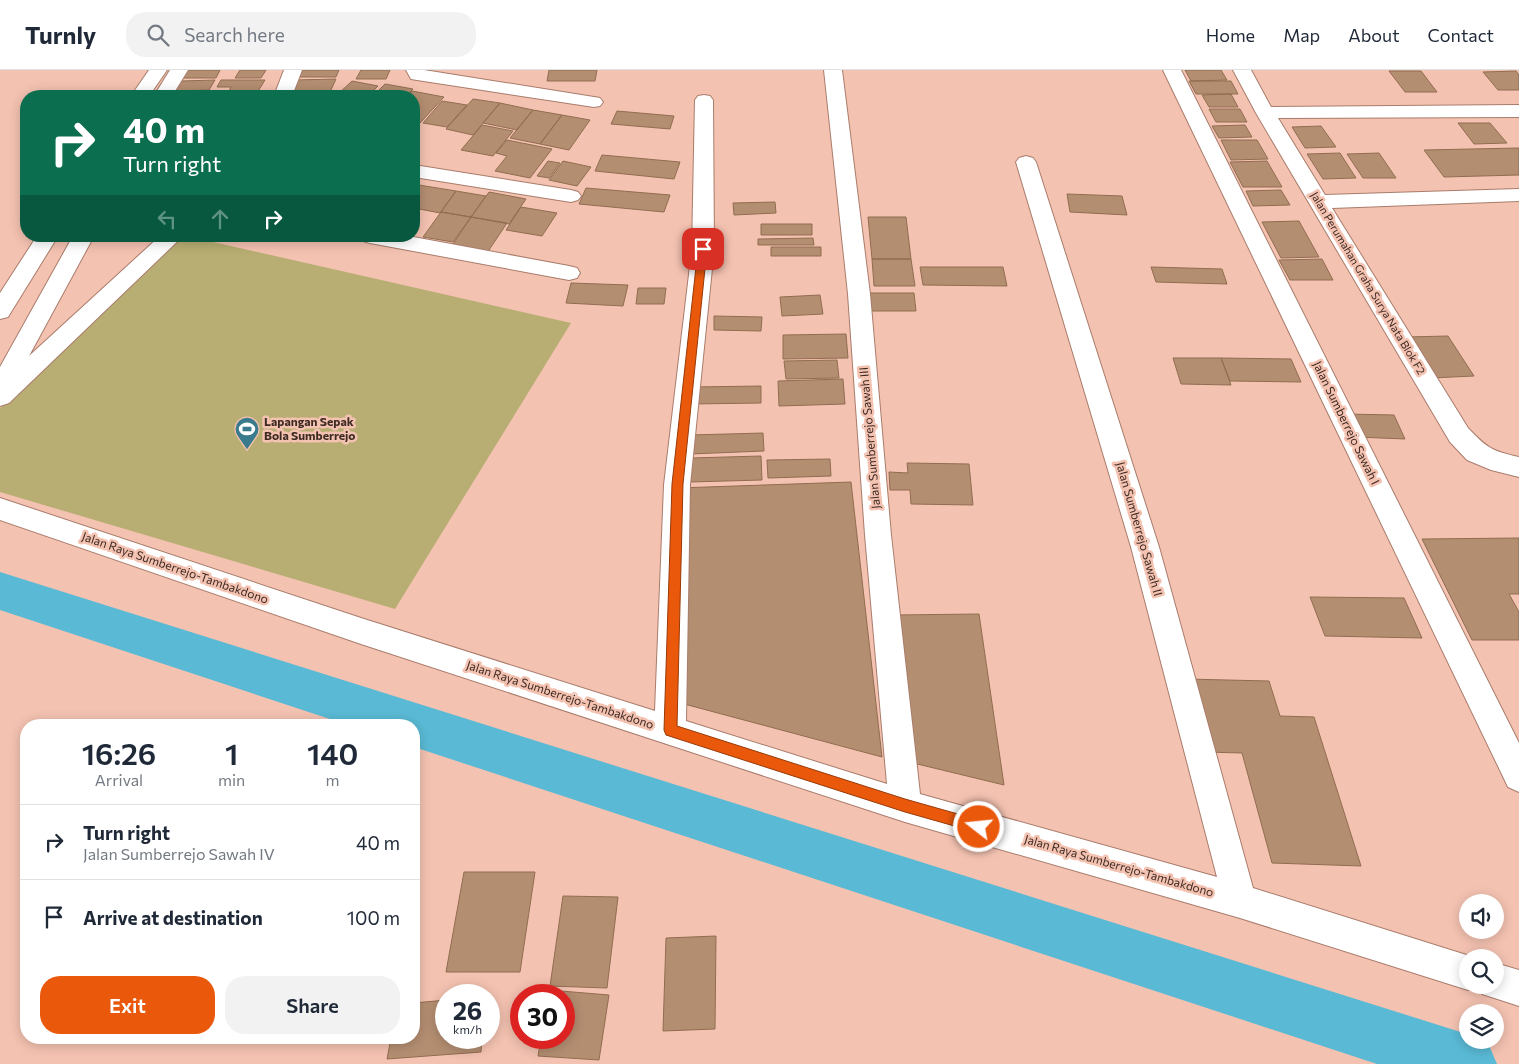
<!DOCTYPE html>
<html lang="en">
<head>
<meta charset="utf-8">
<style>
  body { margin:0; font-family:Commissioner,sans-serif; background:#f2f2f3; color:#1f2937; height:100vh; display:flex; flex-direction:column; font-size:19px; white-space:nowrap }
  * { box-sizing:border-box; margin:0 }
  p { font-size:16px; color:#747a83 }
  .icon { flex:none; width:28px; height:28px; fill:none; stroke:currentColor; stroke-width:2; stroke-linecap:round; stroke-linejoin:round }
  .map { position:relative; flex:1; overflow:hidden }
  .details { position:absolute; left:20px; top:649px; width:400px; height:325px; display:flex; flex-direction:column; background:#fff; border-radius:20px; box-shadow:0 2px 12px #0003 }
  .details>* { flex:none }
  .guide { position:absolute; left:20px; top:20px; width:400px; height:152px; border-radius:20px; box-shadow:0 2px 12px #0003; background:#0b6e4f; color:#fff; overflow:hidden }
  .fabs { position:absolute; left:1459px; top:824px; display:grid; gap:10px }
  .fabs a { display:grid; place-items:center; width:45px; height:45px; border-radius:50%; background:#fff; box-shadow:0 2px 12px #0003; font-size:25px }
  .speed { position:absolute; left:435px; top:914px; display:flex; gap:10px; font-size:25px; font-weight:700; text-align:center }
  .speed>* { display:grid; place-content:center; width:65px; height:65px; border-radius:50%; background:#fff; box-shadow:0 2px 12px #0003; line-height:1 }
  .speed small { font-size:12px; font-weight:400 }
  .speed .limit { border:8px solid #d22; background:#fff; color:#111 }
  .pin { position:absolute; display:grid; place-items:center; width:42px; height:42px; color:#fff; margin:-21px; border-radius:10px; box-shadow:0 2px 8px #0006 }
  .me { position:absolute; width:55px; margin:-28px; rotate:286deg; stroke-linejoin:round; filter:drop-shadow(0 0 4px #0008) }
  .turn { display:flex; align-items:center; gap:18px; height:105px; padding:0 20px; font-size:22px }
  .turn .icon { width:65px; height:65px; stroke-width:2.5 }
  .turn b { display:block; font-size:35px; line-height:42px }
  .lanes { display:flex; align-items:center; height:48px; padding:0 20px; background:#0003; justify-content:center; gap:25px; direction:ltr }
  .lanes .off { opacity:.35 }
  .eta { display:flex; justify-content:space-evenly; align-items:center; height:85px; text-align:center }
  .eta b { font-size:30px; font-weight:600; line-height:35px }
  .cta { display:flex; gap:10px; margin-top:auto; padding:10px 20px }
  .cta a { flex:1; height:58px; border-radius:20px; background:#ea580c; color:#fff; font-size:20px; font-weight:600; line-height:58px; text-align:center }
  .cta a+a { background:#f2f2f3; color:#1f2937 }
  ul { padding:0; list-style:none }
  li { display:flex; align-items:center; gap:15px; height:75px; padding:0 20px; border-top:1px solid #e0e1e3 }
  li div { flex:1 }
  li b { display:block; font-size:19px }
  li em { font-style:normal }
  header { display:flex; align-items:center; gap:30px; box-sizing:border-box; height:70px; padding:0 25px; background:#fff; border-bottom:1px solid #e0e1e3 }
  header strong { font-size:24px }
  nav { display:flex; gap:28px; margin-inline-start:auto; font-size:18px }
  .search { width:350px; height:45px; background:#f2f2f3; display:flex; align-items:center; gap:12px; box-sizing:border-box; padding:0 18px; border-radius:20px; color:#747a83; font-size:19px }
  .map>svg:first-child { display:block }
  .green { fill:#b8ae73 }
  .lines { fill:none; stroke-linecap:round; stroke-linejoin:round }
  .canal { fill:#5abad5; fill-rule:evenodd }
  .building { fill:#b48e71; stroke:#916d50 }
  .minor-casing { stroke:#a97c6c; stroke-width:2 }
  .minor { fill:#fff; fill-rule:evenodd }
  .route { fill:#ea580c; stroke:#983908 }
  .labels { text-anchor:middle; stroke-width:5; stroke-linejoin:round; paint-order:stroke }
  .far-street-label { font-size:11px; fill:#3d2a23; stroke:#f4c2b1 }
  .poi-label { font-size:12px; font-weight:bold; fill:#3d2a23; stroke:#f4c2b1; text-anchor:start }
  .street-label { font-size:12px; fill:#3d2a23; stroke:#f4c2b1 }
</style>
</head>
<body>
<header>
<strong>Turnly</strong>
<div class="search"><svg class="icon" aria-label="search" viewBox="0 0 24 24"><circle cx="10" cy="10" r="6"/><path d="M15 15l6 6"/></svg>Search here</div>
<nav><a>Home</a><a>Map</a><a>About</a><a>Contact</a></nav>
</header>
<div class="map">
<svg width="1519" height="994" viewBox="0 0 1519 994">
  <rect width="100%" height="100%" fill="#f4c2b1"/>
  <path class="green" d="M179 166H187L571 253 395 539 0 422V338Z"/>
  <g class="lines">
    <path class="canal" d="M0 502 1467 964 1468 970H1481L1488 973 1497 994H1377L414 677V655H348L0 540Z"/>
  </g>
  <path class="building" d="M180 0H220L216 8H175Z
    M240 0H266L261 8H235Z
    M296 0H339L336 7H292Z
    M361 0H390L386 9H356Z
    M549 0H597L595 11H547Z
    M1185 0H1221L1227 10 1191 11Z
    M1389 1H1421L1437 22H1405Z
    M1516 1 1519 5V20H1498L1483 2Z
    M336 9 330 22 288 23 294 10Z
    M215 10 209 20 175 21 181 11Z
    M221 10H265L257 23H228L231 17H217Z
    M352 11 378 16 368 26H336Z
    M1189 11H1231L1238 24H1196Z
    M385 14 413 19 406 26H373Z
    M412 21 444 27 420 53 414 51V26H407Z
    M1231 24 1238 37H1209L1202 25Z
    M473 29 500 33 473 65 446 59Z
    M442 31 467 35 447 57 423 53Z
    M500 33 533 40 517 60 483 53Z
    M1209 39H1240L1247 52H1216Z
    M533 40 562 45 540 74 510 68Z
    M617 41 674 46 670 59 611 54Z
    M562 45 590 50 569 80 540 74Z
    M1458 53H1490L1507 73 1474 74Z
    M482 55 513 61 493 86 461 80Z
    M1245 55 1252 67 1219 68 1212 56Z
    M1321 56 1336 77 1305 78 1292 57Z
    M507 70 552 79 530 108 495 101 507 86 496 83Z
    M1221 70H1257L1268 89 1231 90Z
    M1519 78V105L1444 107 1424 80Z
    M1340 83 1356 108 1323 109 1307 84Z
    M1379 83 1396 108H1363L1347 84Z
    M602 85 680 92 674 109 595 101Z
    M548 91 560 93 549 108 537 106Z
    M563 91 591 97 577 116 549 110Z
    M1267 91 1282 117H1243L1230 92Z
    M419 115 456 121 440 143 414 138V122Z
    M586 118 670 125 664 142 579 134Z
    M1281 120 1290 135 1253 136 1246 121Z
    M456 121 486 126 471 147 441 142Z
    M489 122 526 129 509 154 471 147Z
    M1067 124 1122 126 1127 145 1070 142Z
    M775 132 776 143 734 145 733 133Z
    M521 137 557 143 542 166 506 160Z
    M441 142 471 147 453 172 423 167Z
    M471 147 507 153 487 183 451 177Z
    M868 147H906L911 189H872Z
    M1299 151 1319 187 1281 188 1262 152Z
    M761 154H812V165H761Z
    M813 168 814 175H758V169Z
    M771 177H821V186H771Z
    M872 189H911L915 216H874Z
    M1322 189 1333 210H1290L1279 190Z
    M920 197H1003L1007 216 923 215Z
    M1151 197 1222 199 1227 214 1156 212Z
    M571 213 628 215 623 236 566 233Z
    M638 218H666L664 234H636Z
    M863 223H914L916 241H865Z
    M820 225 823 244 782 246 780 227Z
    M714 246 762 247 761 261 714 260Z
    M846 264 848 288 783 289V265Z
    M1448 266 1474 306 1431 308 1406 267Z
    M1173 288H1221L1231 315 1181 314Z
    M1221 288 1291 289 1301 312 1230 311Z
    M837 290 839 308 786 309 784 291Z
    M843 309 845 334 779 336 778 311Z
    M761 316V333L692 334 693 317Z
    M1346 344 1394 345 1405 369 1356 367Z
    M763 363 764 381 690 384V365Z
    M761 386 762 410 690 412 691 388Z
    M830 389 831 406 768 408 767 390Z
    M907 393 969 394 973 435 911 434 910 420H890L889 402 908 403Z
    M851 412 882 687 673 631 678 418Z
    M1519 468V524H1509L1519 542V570H1472L1422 469Z
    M1310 527 1404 528 1422 568 1325 566Z
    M979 544 1004 715 909 692 894 545Z
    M1186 609 1269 611 1280 646 1314 647 1361 796 1272 793 1242 683 1204 682Z
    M464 802H535L520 902H446Z
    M563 826 618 827 607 918 550 916Z
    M716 866 715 959 663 961 666 868Z
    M549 920 609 925 599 990 538 986 541 968H564V925H548Z
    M446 930V968H482L481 982 387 989 391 968H414V933Z"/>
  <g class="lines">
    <defs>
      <path id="minor" d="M149 0H167L149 26H131Z
        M170 0H188L172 26H154Z
        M284 0H302L292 26H274Z
        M406 0H424L594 27 600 28 603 32 600 36 594 37 417 10 411 9Z
        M824 0H842L870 224 891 465 920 724 1217 807 1131 477 1016 92 1019 88 1026 86 1033 88 1036 92 1159 477 1253 818 1476 888H1468V915H1495V893L1519 900V936L1482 924 1479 915 1468 920 1240 848 905 752 361 574 0 450V428L361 548 655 641 664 415 692 179 695 30 698 26 704 25 710 26 713 30 714 179 690 415 686 651 887 714 865 465 848 224Z
        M1163 0H1181L1519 673V722L1508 717Z
        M1233 0H1251L1271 37 1519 35V47L1278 48 1325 125 1519 119V131L1332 138 1468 358C1487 378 1492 381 1519 387V407L1491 400 1467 390 1450 372 1256 43Z
        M414 95 571 120 578 122 581 126 578 130 571 132 414 107Z
        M37 166H58L8 247 0 249V223Z
        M73 166H94L29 286 160 166H183L9 333 0 336V297Z
        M360 166H408L569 196 577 198 580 203 577 208 569 210 370 173 363 171Z"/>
    </defs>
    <use href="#minor" class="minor-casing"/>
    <use href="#minor" class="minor"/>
  </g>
  <path class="route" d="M703 176 707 179 683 414 677 656 905 729 979 750 984 752 986 757 984 761 979 763 905 742 666 665 664 660 672 414 698 179Z"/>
  <defs>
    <symbol id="stadium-pin" viewBox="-11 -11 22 30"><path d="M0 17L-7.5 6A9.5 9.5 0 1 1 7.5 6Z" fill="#397a8d" stroke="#f4c2b1"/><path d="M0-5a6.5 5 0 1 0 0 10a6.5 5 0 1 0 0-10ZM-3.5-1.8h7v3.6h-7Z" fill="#fff"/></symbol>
  </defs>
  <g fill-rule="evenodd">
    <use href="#stadium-pin" x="233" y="345" width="28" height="38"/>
  </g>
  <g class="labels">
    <g class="far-street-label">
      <text transform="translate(1368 213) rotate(59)" y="4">Jalan Perumahan Graha Surya Nata Blok F2</text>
    </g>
    <g class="poi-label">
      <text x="264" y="356">Lapangan Sepak<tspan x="264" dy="14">Bola Sumberrejo</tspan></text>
    </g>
    <g class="street-label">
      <text transform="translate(1346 353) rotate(64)" y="4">Jalan Sumberrejo Sawah I</text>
      <text transform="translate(870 368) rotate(-95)" y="4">Jalan Sumberrejo Sawah III</text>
      <text transform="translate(1139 459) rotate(74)" y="4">Jalan Sumberrejo Sawah II</text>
      <text transform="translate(175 498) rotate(19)" y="4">Jalan Raya Sumberrejo-Tambakdono</text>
      <text transform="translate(560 625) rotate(18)" y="4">Jalan Raya Sumberrejo-Tambakdono</text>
      <text transform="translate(1119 796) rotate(16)" y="4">Jalan Raya Sumberrejo-Tambakdono</text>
    </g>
  </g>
</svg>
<div class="fabs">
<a><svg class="icon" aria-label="sound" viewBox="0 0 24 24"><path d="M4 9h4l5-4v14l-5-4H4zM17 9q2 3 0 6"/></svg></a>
<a><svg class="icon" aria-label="search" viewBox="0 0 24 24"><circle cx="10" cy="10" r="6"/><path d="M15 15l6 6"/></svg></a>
<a><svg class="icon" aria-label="layers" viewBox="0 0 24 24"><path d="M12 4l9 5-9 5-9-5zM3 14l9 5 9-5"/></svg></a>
</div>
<div class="speed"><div>26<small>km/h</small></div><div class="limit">30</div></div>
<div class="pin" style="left:703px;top:179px;background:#d93025"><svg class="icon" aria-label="arrive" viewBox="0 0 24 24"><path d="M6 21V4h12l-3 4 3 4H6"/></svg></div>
<svg class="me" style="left:979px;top:757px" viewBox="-20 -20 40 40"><circle r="17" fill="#ea580c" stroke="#fff" stroke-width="3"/><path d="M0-11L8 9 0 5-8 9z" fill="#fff"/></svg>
<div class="guide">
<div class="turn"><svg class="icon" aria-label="right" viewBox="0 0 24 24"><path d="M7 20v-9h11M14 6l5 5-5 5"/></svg><div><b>40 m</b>Turn right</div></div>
<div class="lanes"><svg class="icon off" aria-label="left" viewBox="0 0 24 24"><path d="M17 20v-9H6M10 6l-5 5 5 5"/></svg><svg class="icon off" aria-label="ahead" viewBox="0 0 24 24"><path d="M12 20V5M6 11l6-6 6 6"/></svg><svg class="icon" aria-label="right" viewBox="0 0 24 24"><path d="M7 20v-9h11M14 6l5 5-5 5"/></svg></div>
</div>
<section class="details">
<div class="eta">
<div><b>16:26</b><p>Arrival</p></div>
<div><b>1</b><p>min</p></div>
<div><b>140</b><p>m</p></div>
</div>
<ul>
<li><svg class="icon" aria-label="right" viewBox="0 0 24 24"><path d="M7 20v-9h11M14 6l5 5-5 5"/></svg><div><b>Turn right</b><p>Jalan Sumberrejo Sawah IV</p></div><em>40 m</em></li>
<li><svg class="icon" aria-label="arrive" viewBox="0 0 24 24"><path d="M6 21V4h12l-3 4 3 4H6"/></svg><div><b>Arrive at destination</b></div><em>100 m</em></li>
</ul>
<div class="cta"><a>Exit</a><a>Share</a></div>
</section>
</div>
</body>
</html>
